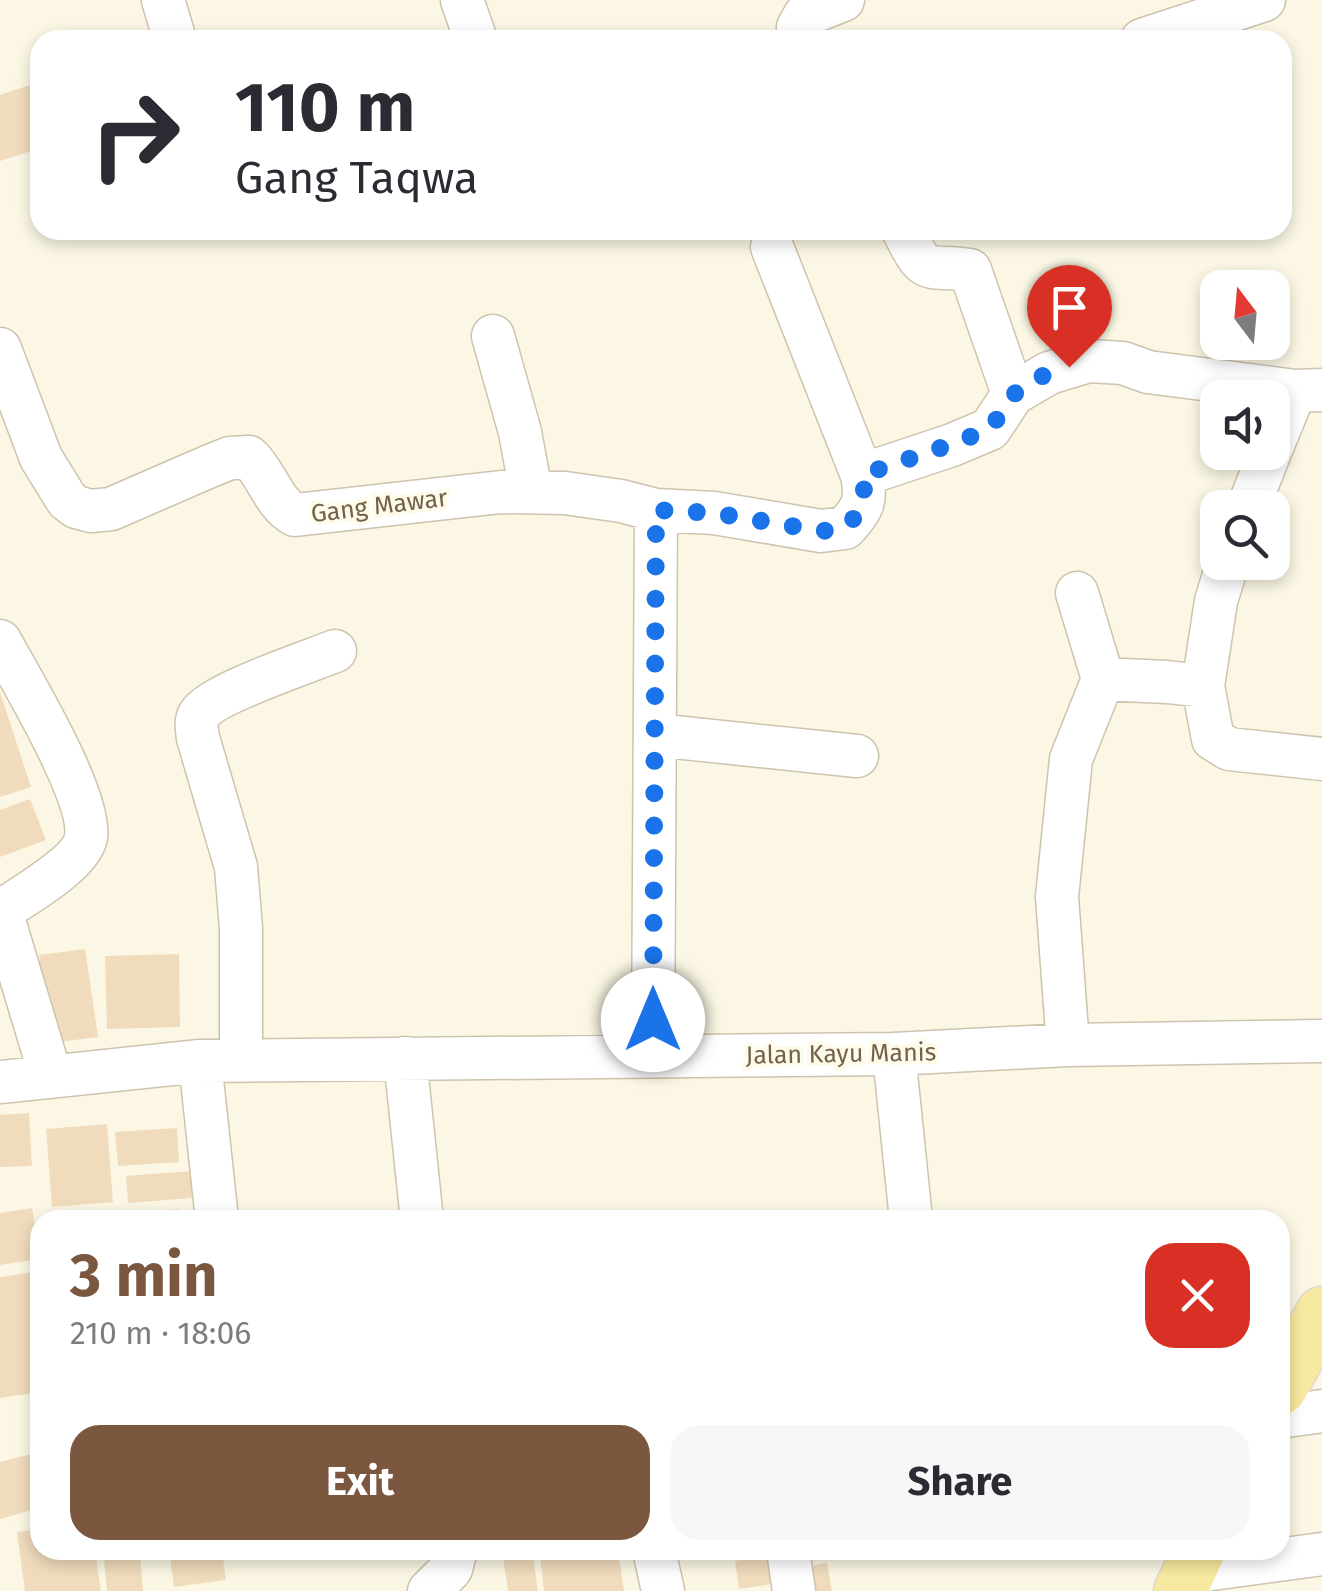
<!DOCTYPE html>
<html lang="en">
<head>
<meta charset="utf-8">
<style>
  body { margin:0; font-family:"Fira Sans",sans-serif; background:#f7f7f7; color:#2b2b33; height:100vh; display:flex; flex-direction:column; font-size:38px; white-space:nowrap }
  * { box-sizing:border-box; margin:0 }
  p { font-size:32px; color:#7c7c81 }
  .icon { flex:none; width:55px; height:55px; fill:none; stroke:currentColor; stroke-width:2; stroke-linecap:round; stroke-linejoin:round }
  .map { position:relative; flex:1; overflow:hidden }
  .details { position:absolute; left:30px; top:1210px; width:1260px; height:350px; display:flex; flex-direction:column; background:#fff; border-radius:30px; box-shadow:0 5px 15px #0003 }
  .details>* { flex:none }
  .top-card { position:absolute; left:30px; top:30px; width:1262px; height:210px; border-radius:30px; box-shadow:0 5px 15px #0003; background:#fff; color:#2b2b33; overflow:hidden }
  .needle { width:65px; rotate:344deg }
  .tools { position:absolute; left:1200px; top:270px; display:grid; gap:20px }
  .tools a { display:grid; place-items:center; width:90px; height:90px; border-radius:20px; background:#fff; box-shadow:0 5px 15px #0003; font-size:50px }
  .pin { position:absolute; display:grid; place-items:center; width:85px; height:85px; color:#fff; margin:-102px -42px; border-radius:50% 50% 50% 0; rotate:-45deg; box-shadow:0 0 10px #0007 }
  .pin .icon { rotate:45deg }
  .me { position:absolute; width:110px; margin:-55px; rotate:0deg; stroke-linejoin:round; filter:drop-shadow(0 0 8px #0008) }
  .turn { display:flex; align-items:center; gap:35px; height:210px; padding:0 40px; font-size:45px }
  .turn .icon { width:130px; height:130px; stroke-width:2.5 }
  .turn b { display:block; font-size:70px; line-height:85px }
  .round { display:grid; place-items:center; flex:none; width:105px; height:105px; border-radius:30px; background:#f7f7f7 }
  .head { display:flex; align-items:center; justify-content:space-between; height:170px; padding:0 40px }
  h1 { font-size:60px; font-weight:700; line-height:75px; color:#7c573f }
  .button { display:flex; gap:20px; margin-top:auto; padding:20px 40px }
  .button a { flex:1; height:115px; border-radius:30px; background:#7c573f; color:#fff; font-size:40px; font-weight:700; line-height:115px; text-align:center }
  .button a+a { background:#f7f7f7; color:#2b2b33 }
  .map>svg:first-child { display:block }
  .building { fill:#f0dcbd }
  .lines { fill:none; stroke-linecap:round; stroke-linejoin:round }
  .minor-casing { stroke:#cec3ae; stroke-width:45 }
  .major-casing { stroke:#ddd9d4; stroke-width:55 }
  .minor { stroke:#fff; stroke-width:42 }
  .major { stroke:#f7e99f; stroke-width:52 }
  .route { stroke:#1a73e8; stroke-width:18; stroke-dasharray:0 32.4 }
  .labels { text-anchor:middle; stroke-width:8; stroke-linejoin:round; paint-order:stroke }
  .street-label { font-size:25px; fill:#73614b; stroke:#fefbea }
</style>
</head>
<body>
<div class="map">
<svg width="1322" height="1591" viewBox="0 0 1322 1591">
  <rect width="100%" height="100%" fill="#fbf7e4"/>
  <path class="building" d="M39 82 40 148 0 161V95Z
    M0 692 31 787 0 797Z
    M30 799 46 840 0 857V810Z
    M85 949 98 1037 51 1043 39 955Z
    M179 954 180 1027 107 1029 105 956Z
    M29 1113 32 1166 0 1167V1115Z
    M107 1124 113 1202 52 1207 46 1129Z
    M177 1128 179 1162 118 1166 115 1132Z
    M191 1171 192 1198 128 1203 126 1176Z
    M32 1208 40 1259 0 1265V1213Z
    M179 1209 180 1220H124L123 1214Z
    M40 1271V1392L0 1398V1277Z
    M39 1452 40 1508 0 1519V1462Z
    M40 1529V1550H95L101 1591H25L17 1532Z
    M103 1550H140L143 1591H107Z
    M169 1550H222L226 1580 174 1587Z
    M502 1550H532L538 1591H508Z
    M539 1550H618L624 1591H544Z
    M799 1550H854V1552L801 1561Z
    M776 1556 779 1583 739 1589 735 1561Z
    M827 1563 832 1591H800L797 1568Z"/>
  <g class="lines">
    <defs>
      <path id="minor" d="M163 0 175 40
        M462 0 476 40
        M802 40 798 27 805 15 843 0
        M1142 40 1264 0
        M903 230C927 278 923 264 970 270L1013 394
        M493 336 520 432 531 492
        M0 349 41 458 67 500 76 507 91 511 111 509 210 466 230 458 249 457C267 474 273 503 295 515L501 492 565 493 621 501 656 510 714 513 821 531 845 528C863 509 867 501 862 475L772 247
        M1272 447 1295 391
        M862 475 952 445 990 429 1013 394 1049 373 1089 361 1123 363 1148 372 1241 384 1295 391 1322 390
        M1248 508 1270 452
        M1228 562 1216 601 1203 686 1213 739 1229 749 1322 759
        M0 641C21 680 92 796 86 837 82 863 23 896 1 911L51 1077
        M1103 679 1167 682 1203 686
        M655 735 857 756
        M1068 1045 1057 897 1071 759 1103 679 1077 593
        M894 1054 911 1220
        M653 1055 656 510
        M405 1058 422 1220
        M241 1060V929L236 867 198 738C197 730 195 722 199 715 211 694 308 662 335 651
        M200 1061 217 1220
        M0 1082 200 1061 894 1054 1068 1045 1322 1041
        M1280 1417 1322 1411
        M654 1550 663 1591
        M788 1550 794 1591
        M1189 1572 1322 1554
        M429 1591 451 1569 456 1550"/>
      <path id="major" d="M1280 1389 1322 1313
        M1180 1591 1199 1550"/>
    </defs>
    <use href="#minor" class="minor-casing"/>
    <use href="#major" class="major-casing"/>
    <use href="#minor" class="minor"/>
    <use href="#major" class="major"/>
  </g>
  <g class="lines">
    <path class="route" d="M653 1020 656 510 714 513 822 531 845 528C863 509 867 501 862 475L952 444 990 429 1014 394 1049 372 1069 367"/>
  </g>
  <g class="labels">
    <g class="street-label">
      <text transform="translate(379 505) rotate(-7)" y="9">Gang Mawar</text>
      <text transform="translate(841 1053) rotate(-1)" y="9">Jalan Kayu Manis</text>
    </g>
  </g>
</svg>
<div class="tools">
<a><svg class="needle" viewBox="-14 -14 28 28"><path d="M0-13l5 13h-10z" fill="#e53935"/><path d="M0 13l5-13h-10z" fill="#7c7c81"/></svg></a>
<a><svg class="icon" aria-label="sound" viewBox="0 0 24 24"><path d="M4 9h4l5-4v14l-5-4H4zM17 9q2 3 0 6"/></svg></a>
<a><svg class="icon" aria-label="search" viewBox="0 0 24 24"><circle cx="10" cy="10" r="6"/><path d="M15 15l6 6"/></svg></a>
</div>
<div class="pin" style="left:1069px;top:367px;background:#d93025"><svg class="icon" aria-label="arrive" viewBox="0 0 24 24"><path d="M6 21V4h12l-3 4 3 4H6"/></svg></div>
<svg class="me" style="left:653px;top:1020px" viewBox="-20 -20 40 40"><circle r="19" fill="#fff"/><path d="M0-13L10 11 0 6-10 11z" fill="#1a73e8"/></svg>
<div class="top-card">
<div class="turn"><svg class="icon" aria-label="right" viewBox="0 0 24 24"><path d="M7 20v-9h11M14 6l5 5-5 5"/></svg><div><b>110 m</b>Gang Taqwa</div></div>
</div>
<section class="details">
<div class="head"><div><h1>3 min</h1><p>210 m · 18:06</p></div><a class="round" style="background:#d93025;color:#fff"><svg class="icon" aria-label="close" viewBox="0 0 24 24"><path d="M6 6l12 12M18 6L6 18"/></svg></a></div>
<div class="button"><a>Exit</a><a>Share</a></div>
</section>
</div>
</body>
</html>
